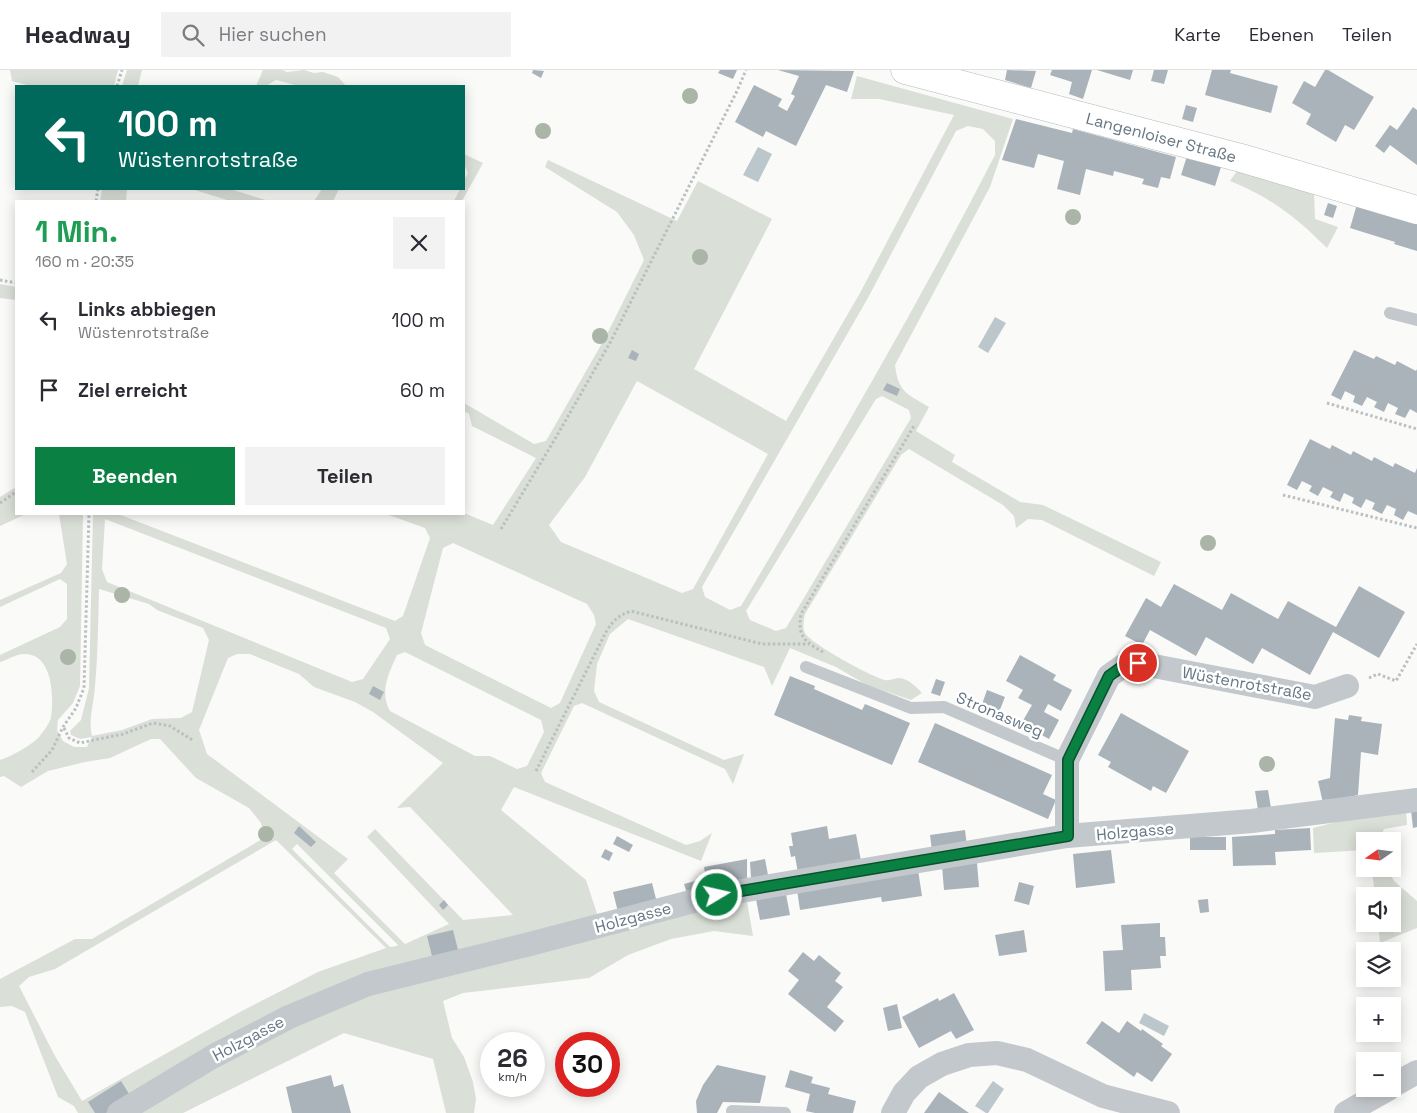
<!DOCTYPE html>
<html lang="de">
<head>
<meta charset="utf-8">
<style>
  body { margin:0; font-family:"Space Grotesk",sans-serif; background:#f2f2f3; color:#2b2b33; height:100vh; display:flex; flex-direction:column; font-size:19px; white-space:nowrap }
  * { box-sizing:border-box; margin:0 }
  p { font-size:16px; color:#7c7c81 }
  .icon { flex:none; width:28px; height:28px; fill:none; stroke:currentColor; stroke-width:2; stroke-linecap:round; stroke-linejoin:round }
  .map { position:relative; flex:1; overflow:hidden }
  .sheet { position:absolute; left:15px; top:130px; width:450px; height:315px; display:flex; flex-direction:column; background:#fff; border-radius:0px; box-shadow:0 2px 12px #0003 }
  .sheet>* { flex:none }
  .top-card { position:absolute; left:15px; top:15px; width:450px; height:105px; border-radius:0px; box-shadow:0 2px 12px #0003; background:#00695c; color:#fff; overflow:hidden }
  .needle { width:32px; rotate:256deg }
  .tools { position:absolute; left:1356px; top:762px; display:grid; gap:10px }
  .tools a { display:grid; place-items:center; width:45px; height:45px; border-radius:0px; background:#fff; box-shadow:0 2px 12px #0003; font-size:25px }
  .speed { position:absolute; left:480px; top:962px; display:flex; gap:10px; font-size:25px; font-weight:700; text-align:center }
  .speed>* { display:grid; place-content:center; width:65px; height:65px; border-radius:50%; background:#fff; box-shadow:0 2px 12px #0003; line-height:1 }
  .speed small { font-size:12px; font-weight:400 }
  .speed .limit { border:8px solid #d22; background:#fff; color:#111 }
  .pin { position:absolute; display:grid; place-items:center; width:42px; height:42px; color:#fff; margin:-21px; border:2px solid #fff; border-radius:50%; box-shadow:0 1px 5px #0007 }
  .me { position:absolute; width:55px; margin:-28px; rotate:81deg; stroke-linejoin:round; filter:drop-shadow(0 0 4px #0008) }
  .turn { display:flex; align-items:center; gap:18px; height:105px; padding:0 20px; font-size:22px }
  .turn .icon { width:65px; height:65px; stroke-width:2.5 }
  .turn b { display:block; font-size:35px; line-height:42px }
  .round { display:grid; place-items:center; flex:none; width:52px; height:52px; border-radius:0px; background:#f2f2f3 }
  .summary { display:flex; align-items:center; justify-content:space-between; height:85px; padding:0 20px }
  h1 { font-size:30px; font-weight:700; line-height:38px; color:#1e9e55 }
  .button { display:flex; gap:10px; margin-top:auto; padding:10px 20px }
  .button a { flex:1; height:58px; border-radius:0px; background:#0b8043; color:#fff; font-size:20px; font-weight:700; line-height:58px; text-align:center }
  .button a+a { background:#f2f2f3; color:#2b2b33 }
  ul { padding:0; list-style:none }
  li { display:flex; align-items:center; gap:15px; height:70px; padding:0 20px }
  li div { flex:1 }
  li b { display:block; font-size:19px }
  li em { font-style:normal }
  header { display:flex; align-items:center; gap:30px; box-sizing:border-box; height:70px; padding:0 25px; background:#fff; border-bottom:1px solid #e1e1e2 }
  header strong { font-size:24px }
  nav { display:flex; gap:28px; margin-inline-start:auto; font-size:18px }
  .search { width:350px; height:45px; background:#f2f2f3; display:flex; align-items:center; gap:12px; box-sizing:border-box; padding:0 18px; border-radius:0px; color:#7c7c81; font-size:19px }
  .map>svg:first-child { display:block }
  .green { fill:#dadfd7; fill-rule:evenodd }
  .water { fill:#bbc7cb }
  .building { fill:#aab3b9 }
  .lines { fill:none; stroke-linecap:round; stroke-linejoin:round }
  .secondary-casing { stroke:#b3babf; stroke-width:29 }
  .path { stroke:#bbbfc2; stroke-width:3; stroke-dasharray:2.5 2.5; stroke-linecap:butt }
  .lane { stroke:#c3c8cc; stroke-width:12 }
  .street { stroke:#c3c8cc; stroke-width:24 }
  .secondary { stroke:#fff; stroke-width:28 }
  .tree { fill:#aab4a7 }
  .route-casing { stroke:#07532c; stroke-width:12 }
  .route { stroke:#0b8043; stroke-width:9 }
  .labels { text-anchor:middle; stroke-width:5; stroke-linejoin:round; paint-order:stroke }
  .street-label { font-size:16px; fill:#657683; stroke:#fff }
</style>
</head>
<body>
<header>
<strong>Headway</strong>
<div class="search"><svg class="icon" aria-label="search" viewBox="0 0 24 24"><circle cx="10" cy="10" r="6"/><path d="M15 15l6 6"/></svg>Hier suchen</div>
<nav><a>Karte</a><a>Ebenen</a><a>Teilen</a></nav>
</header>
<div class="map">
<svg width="1417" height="1043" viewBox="0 0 1417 1043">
  <rect width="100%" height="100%" fill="#fafaf8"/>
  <path class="green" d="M10 0H118L114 16H31L12 11Z
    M127 0H142L138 16H122Z
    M263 0H282L287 2 304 0 314 3 323 2 338 7 346 16H299L276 10 266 16H256Z
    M857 6 1013 49 990 117 895 295C898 322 907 324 929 337L916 361 955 385 952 392 1020 432 1043 435 1161 492 1154 506 1042 450 1028 449 1016 458 1014 446 1003 435 909 379 901 385 805 544C804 550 802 558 805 563 811 574 872 607 885 610 890 611 895 608 900 608 908 609 917 617 922 623L911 630 867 615 836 597 790 578 772 616 764 597 628 549 610 564 597 594 594 621 599 632 724 690 744 684 733 714 725 699 582 633 574 636 541 703 545 712 686 775 700 771 712 763 701 791 514 717 501 740 586 810 604 865 746 826 753 866 714 861 671 869 628 885 589 908 463 923 443 931 452 968 464 987 473 1012 476 1029 474 1043H446L433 989 344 963 183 1043H78L74 1036 58 1027 25 942 12 936 0 937V909L75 869H92L264 768 261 753 249 738 196 708 160 669H151L110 688 85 692 48 701 21 717 4 706 0 707V690C10 687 32 675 39 667 43 662 50 653 51 647 54 628 53 584 25 584 18 583 7 590 0 592V585L60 557 67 549V514L60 509 0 537V530L61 503 67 494 59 444H83L80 616 73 633 58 650 57 660 63 671 74 677H87L92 667 80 669 71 665 70 661 81 650 89 618 93 444H118L395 551 403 546 430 468 425 458 386 444 464 443 493 455 536 388 472 356 469 344 464 341V333L534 374 546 371 605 268 644 190 634 165 617 142 545 97 548 90 677 151 698 111 772 149 694 299 786 351 860 223 954 45 879 29H851ZM968 56 983 59 995 71V85C916 239 829 387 741 536L730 540 705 527 702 517 869 226 956 61ZM637 311 768 384 693 519 682 523 561 472 549 455 585 407ZM882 326 909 340 911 348 786 558 776 561 750 550 746 541 876 329ZM105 449 386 558 390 569 363 609 352 612 107 512 102 499ZM453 473 587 534 594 545 596 554 560 633 551 638 425 575 421 563 443 478ZM99 519 149 534 157 540 203 558 209 570 192 642 181 648 152 649 122 660 92 666C88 650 94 633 95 616 98 584 98 552 99 519ZM405 582 541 650 544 662 527 696 517 699 490 686H475L390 641C379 622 389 603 397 585ZM237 584H250L299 604 314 617 355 632 373 642 443 693 397 738 410 737 513 845 463 850 375 759 367 767 449 854 405 874 334 803 348 789 207 684 199 660 228 588ZM276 770 386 878 318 902 238 943 82 1031 55 986 19 916 29 907 55 899ZM297 774 398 875 397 876 390 877 292 779Z
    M464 84 483 93 462 131H454L460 119H464V111L468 103 464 94Z
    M1237 101 1314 123 1315 149 1338 157 1327 178C1296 147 1272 128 1230 111Z
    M102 119H127L126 131H100Z
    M192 119H230L269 131H230Z
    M322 119H339L333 131H314Z
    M0 214 16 217V230L0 228Z
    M16 417V444H26L0 456V427Z
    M1406 741 1407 755 1384 759 1379 771H1365V780L1314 783 1313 758 1348 749Z
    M1372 799H1387L1394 811 1417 831V858L1380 873 1378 854H1392V826H1375Z"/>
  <path class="water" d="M758 77 772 84 758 112 743 105Z
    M995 247 1006 253 988 283 978 277Z
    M1144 943 1169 956 1164 966 1139 953Z
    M993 1011 1004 1019 988 1043H986L975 1036Z"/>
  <path class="building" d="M533 0 544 1 541 8 532 3Z
    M720 0H737L733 9 718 3Z
    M778 0 854 1 847 22 826 15 796 76 766 61 763 67 735 52 754 15 782 29 778 36 787 41 795 26 791 24 799 6Z
    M1007 0 1036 1 1031 18 1005 10Z
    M1052 0H1092L1083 29 1069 24 1072 12 1050 5Z
    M1097 0H1133L1130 10Z
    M1154 0H1168L1164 14 1151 11Z
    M1212 0H1231L1230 3 1278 16 1271 43 1205 25Z
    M1325 0H1328L1374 27 1354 60 1345 55 1336 72 1306 54 1311 44 1292 33 1304 11 1315 17Z
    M1186 35 1197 38 1193 52 1182 49Z
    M1413 37 1417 40V95L1390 75 1384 83 1375 76 1390 55 1397 60Z
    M1016 49 1072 63 1073 59 1176 87 1170 109 1161 107 1158 118 1142 114 1144 109 1114 101 1113 106 1086 99 1080 125 1057 119 1064 91 1038 84 1034 98 1002 90Z
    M1187 86 1221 97 1215 116 1181 105Z
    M1328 133 1337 136 1333 148 1324 145Z
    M1357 134 1417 153V181L1394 174 1395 172 1350 158Z
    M632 280 639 284 636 291 628 288Z
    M1354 280 1374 289 1376 286 1395 295 1397 291 1416 301 1417 299V343L1410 339 1405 348 1395 344 1398 338 1388 333 1384 342 1374 337 1377 332 1367 327 1362 336 1353 332 1355 326 1345 321 1341 330 1331 325Z
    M887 313 900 319 897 326 883 320Z
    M1310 369 1330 379 1332 375 1351 385 1353 381 1372 391 1374 387 1393 397 1395 393 1415 403 1417 398V445L1408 441 1403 450 1394 445 1396 439 1387 435 1382 444 1372 439 1375 433 1366 429 1361 438 1352 433 1354 428 1344 423 1340 432 1330 427 1333 422 1323 417 1318 426 1309 421 1312 416 1302 411 1297 420 1287 415Z
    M1174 514 1222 540 1231 523 1278 549 1288 531 1336 557 1359 516 1405 542 1379 588 1333 562 1310 605 1262 578 1253 594 1206 567 1196 586 1150 560 1142 575 1125 566 1146 528 1161 537Z
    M1020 585 1056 605 1053 610 1072 620 1061 641 1048 634 1044 642 1059 650 1049 669 1021 654 1032 635 1018 628 1023 620 1006 611Z
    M790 606 815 616 814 619 862 640 865 634 910 653 892 695 774 645Z
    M936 609 945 612 940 626 931 623Z
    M373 616 384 622 380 630 369 624Z
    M987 620 1005 627 997 647 980 640Z
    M1121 643 1189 681 1166 723 1153 716 1151 721 1108 697 1111 692 1098 685Z
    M1349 645 1362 647 1361 651 1382 654 1378 685 1361 682 1358 725 1323 733 1318 711 1330 708 1335 648 1348 650Z
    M935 653 1052 705 1043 724 1056 730 1048 749 918 692Z
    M1268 720 1271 738 1258 740 1255 721Z
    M1411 740H1417V757L1413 758Z
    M299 756 316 772 311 777 294 763Z
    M827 756 829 769 856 764 861 791 798 803 795 786 791 787 789 776H793L791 763Z
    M1310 758 1311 780 1275 782 1276 795 1233 796 1232 767 1275 764V760Z
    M965 760 967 776 932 781 930 765Z
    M617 766 633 775 629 782 613 774Z
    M1190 767H1226V780H1190Z
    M605 779 613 783 609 791 601 787Z
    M1111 780 1115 813 1076 818 1073 784Z
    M747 789V810L687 823 684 814 706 808 704 797Z
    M765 789 768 805 751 808 750 792Z
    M977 793 979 817 944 820 942 796Z
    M918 800 922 826 882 832 881 827 800 840 797 820Z
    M1019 812 1034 816 1029 835 1014 831Z
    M652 813 657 833 618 842 613 822Z
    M785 819 790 845 760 850 755 824Z
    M1208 829 1209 842 1200 843 1198 830Z
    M444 830 448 835 443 840 439 835Z
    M1160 853V867H1165L1166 886H1160L1161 898 1131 900 1132 920 1105 921 1103 881 1123 880 1121 855Z
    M453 860 458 880 432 886 427 866Z
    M1024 860 1027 882 999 886 995 865Z
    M803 882 814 891 819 885 841 903 835 911 843 917 827 937 844 951 835 962 788 924 799 910 788 901Z
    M954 923 974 960 956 969 951 961 919 978 902 947 938 928 939 931Z
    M897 934 902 958 888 961 883 938Z
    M1102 951 1119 963 1127 951 1141 961 1142 959 1163 974 1161 976 1172 984 1152 1012 1137 1002 1134 1007 1086 973Z
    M717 995 766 1006 760 1033 723 1032 717 1043H697L696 1031 703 1015Z
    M790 1000 813 1007 811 1013 830 1018 828 1024 856 1031 853 1043H815L806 1041 810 1024 785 1017Z
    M331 1005 334 1017 343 1014 351 1043H292L286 1017Z
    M121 1011 131 1027 106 1043H95L88 1032Z
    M939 1022 969 1043H924Z"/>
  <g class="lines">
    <defs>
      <g id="secondary">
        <path id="s1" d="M905 0 1241 88 1417 140"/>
      </g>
    </defs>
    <use href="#secondary" class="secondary-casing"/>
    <path class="path" d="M117 16 122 0
      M96 131 98 119
      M0 210 16 213
      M1327 333 1417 359
      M1283 425 1417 458
      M0 433 16 422
      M501 459 555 369 611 271 737 21 746 0
      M823 582C805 572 797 566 801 544L914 356
      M1369 608 1378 604 1396 611 1417 574
      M64 658 69 668 80 673 123 664 153 653 170 656 194 671
      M536 701 607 560C614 550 619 545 631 541L762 574H809
      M32 702 52 680 63 657 76 638 84 618 89 444"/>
    <path class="lane" d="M1390 243 1417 250
      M806 597 911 638 944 637 1067 690
      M732 1041 785 1043"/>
    <path class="street" d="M1067 766V690L1109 606 1123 596 1138 593 1315 627 1347 616
      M1392 1016 1417 1002
      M119 1043 212 987 289 947 368 914 526 875 717 825 1067 766 1252 751 1417 730
      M893 1043 904 1023 919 1007 942 994 969 985 997 983 1027 990 1103 1026 1168 1043
      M1346 1043 1388 1019"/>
    <use href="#secondary" class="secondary"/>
  </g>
  <g class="tree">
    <circle cx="690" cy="26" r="8"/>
    <circle cx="543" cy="61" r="8"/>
    <circle cx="1073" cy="147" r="8"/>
    <circle cx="700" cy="187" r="8"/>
    <circle cx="600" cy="266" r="8"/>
    <circle cx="1208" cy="473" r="8"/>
    <circle cx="122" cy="525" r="8"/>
    <circle cx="68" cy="587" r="8"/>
    <circle cx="1267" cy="694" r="8"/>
    <circle cx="266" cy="764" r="8"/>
  </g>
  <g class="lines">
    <defs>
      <path id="route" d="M717 825 1068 766V690L1109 606 1123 596 1138 593"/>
    </defs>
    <use href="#route" class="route-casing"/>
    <use href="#route" class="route"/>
  </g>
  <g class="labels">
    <g class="street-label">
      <text dy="6" stroke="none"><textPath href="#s1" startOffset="265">Langenloiser Straße</textPath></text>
      <text transform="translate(1247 613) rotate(10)" y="6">Wüstenrotstraße</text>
      <text transform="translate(1000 644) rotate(23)" y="6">Stronasweg</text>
      <text transform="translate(1135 761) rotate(-5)" y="6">Holzgasse</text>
      <text transform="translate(633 847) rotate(-15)" y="6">Holzgasse</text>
      <text transform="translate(248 968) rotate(-28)" y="6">Holzgasse</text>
    </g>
  </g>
</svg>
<div class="tools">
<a><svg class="needle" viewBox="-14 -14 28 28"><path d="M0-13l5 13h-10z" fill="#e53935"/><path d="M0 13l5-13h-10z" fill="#7c7c81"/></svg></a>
<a><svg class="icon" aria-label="sound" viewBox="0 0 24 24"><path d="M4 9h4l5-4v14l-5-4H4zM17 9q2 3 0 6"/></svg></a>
<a><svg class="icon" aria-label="layers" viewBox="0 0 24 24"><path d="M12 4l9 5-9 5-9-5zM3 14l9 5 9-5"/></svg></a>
<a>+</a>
<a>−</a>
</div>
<div class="speed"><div>26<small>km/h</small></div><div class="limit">30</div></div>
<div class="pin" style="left:1138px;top:593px;background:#d93025"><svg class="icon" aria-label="arrive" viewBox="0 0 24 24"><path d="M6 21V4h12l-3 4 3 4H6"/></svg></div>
<svg class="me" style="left:717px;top:825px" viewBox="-20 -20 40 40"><circle r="17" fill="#0b8043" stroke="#fff" stroke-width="3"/><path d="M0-11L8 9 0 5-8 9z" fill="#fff"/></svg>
<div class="top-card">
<div class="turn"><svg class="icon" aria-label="left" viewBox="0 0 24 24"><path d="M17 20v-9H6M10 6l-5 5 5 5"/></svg><div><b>100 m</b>Wüstenrotstraße</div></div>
</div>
<section class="sheet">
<div class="summary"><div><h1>1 Min.</h1><p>160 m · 20:35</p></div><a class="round"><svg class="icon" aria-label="close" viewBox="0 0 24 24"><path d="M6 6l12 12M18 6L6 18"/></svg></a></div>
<ul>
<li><svg class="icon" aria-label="left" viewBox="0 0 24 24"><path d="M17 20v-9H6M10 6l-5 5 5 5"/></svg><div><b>Links abbiegen</b><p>Wüstenrotstraße</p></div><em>100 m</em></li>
<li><svg class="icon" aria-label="arrive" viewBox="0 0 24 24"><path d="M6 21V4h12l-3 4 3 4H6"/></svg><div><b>Ziel erreicht</b></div><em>60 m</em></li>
</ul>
<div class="button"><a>Beenden</a><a>Teilen</a></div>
</section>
</div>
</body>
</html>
